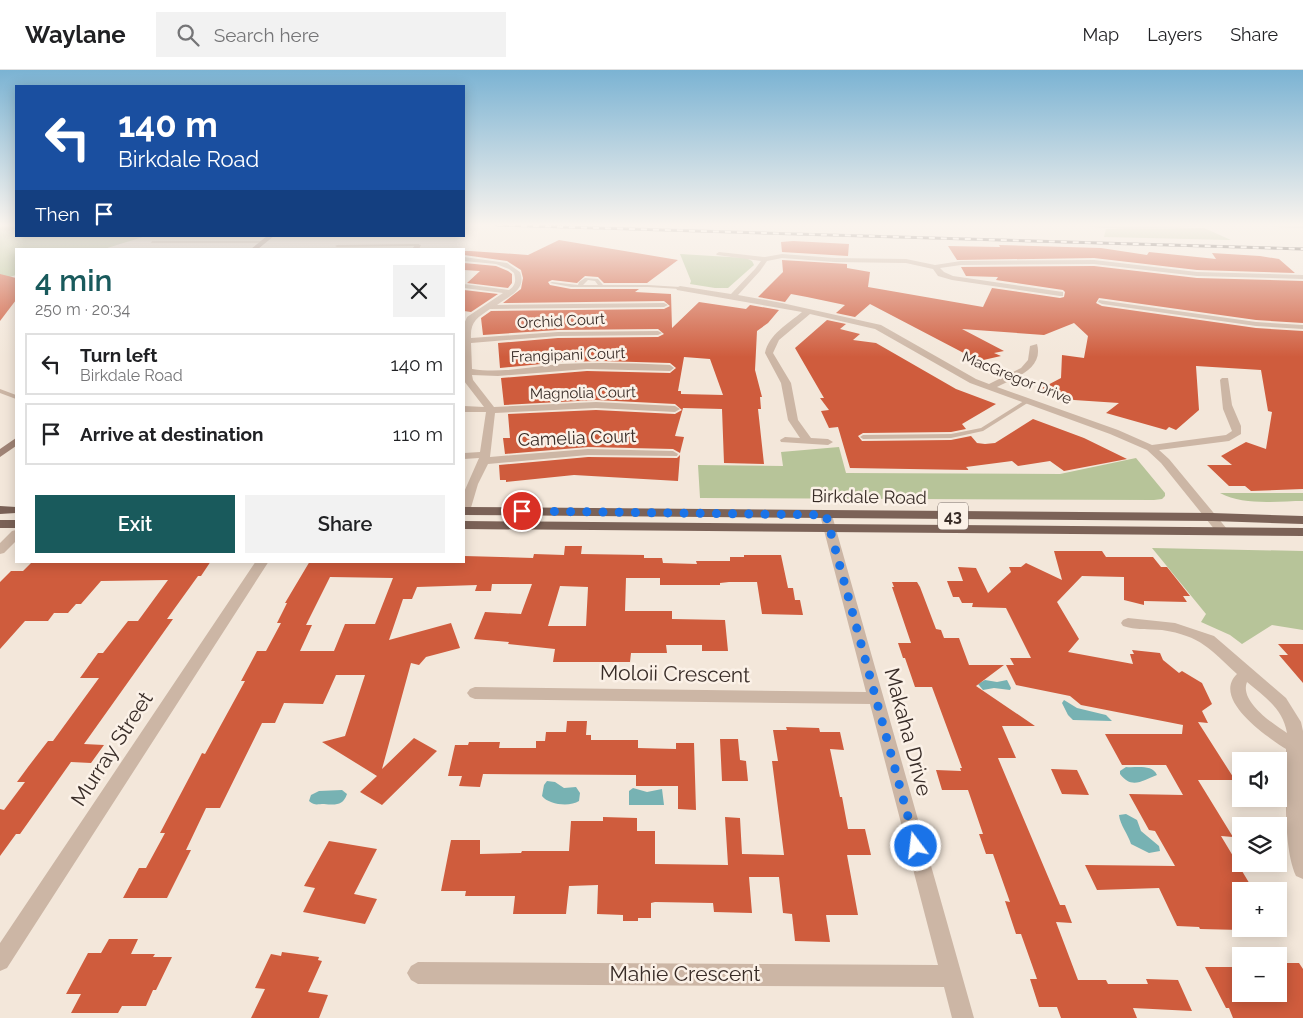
<!DOCTYPE html>
<html lang="en">
<head>
<meta charset="utf-8">
<style>
  body { margin:0; font-family:Raleway,sans-serif; background:#f2f2f2; color:#202124; height:100vh; display:flex; flex-direction:column; font-size:19px; white-space:nowrap }
  * { box-sizing:border-box; margin:0 }
  p { font-size:16px; color:#757577 }
  .icon { flex:none; width:28px; height:28px; fill:none; stroke:currentColor; stroke-width:2; stroke-linecap:round; stroke-linejoin:round }
  .map { position:relative; flex:1; overflow:hidden }
  .sheet { position:absolute; left:15px; top:178px; width:450px; height:315px; display:flex; flex-direction:column; background:#fff; border-radius:0px; box-shadow:0 2px 12px #0003 }
  .sheet>* { flex:none }
  .hud { position:absolute; left:15px; top:15px; width:450px; height:152px; border-radius:0px; box-shadow:0 2px 12px #0003; background:#1a4fa0; color:#fff; overflow:hidden }
  .fabs { position:absolute; left:1232px; top:682px; display:grid; gap:10px }
  .fabs a { display:grid; place-items:center; width:55px; height:55px; border-radius:0px; background:#fff; box-shadow:0 2px 12px #0003; font-size:25px }
  .pin { position:absolute; display:grid; place-items:center; width:42px; height:42px; color:#fff; margin:-21px; border:2px solid #fff; border-radius:50%; box-shadow:0 1px 5px #0007 }
  .me { position:absolute; width:55px; margin:-28px; rotate:345deg; stroke-linejoin:round; filter:drop-shadow(0 0 4px #0008) }
  .turn { display:flex; align-items:center; gap:18px; height:105px; padding:0 20px; font-size:22px }
  .turn .icon { width:65px; height:65px; stroke-width:2.5 }
  .turn b { display:block; font-size:35px; line-height:42px }
  .then { display:flex; align-items:center; height:48px; padding:0 20px; background:#0003; gap:10px; font-size:19px }
  .round { display:grid; place-items:center; flex:none; width:52px; height:52px; border-radius:0px; background:#f2f2f2 }
  .headline { display:flex; align-items:center; justify-content:space-between; height:85px; padding:0 20px }
  h1 { font-size:30px; font-weight:600; line-height:38px; color:#195a5c }
  .action { display:flex; gap:10px; margin-top:auto; padding:10px 20px }
  .action a { flex:1; height:58px; border-radius:0px; background:#195a5c; color:#fff; font-size:20px; font-weight:600; line-height:58px; text-align:center }
  .action a+a { background:#f2f2f2; color:#202124 }
  ul { padding:0; list-style:none }
  li { display:flex; align-items:center; gap:15px; height:62px; margin:0 10px 8px; padding:0 10px; border:2px solid #e0e0e0; border-radius:0px }
  li div { flex:1 }
  li b { display:block; font-size:19px }
  li em { font-style:normal }
  header { display:flex; align-items:center; gap:30px; box-sizing:border-box; height:70px; padding:0 25px; background:#fff; border-bottom:1px solid #e0e0e0 }
  header strong { font-size:24px }
  nav { display:flex; gap:28px; margin-inline-start:auto; font-size:18px }
  .search { width:350px; height:45px; background:#f2f2f2; display:flex; align-items:center; gap:12px; box-sizing:border-box; padding:0 18px; border-radius:0px; color:#757577; font-size:19px }
  .map>svg:first-child { display:block }
  .green { fill:#b7c499 }
  .water { fill:#77b2b3 }
  .building { fill:#cf5c3d; fill-rule:evenodd }
  .lines { fill:none; stroke-linecap:round; stroke-linejoin:round }
  .lane { fill:#ccb6a5; fill-rule:evenodd }
  .street { fill:#ccb6a5; fill-rule:evenodd }
  .secondary { fill:#a08476; fill-rule:evenodd }
  .primary { fill:#7b6257; fill-rule:evenodd }
  .rail-casing { stroke:#382c27; stroke-width:3 }
  .rail { stroke:#fbf1e7; stroke-width:2; stroke-dasharray:6; stroke-linecap:butt }
  .route { stroke:#1a73e8; stroke-width:9; stroke-dasharray:0 16.2 }
  .labels { text-anchor:middle; stroke-width:5; stroke-linejoin:round; paint-order:stroke }
  .far-street-label { font-size:15px; fill:#382c27; stroke:#fbf1e7 }
  .shield { fill:#fbf1e7; stroke:#726761; stroke-width:1 }
  .shield-label { font-size:16px; font-weight:bold; fill:#382c27 }
  .street-label { font-size:18px; fill:#382c27; stroke:#fbf1e7 }
  .near-street-label { font-size:21px; fill:#382c27; stroke:#fbf1e7 }
</style>
</head>
<body>
<header>
<strong>Waylane</strong>
<div class="search"><svg class="icon" aria-label="search" viewBox="0 0 24 24"><circle cx="10" cy="10" r="6"/><path d="M15 15l6 6"/></svg>Search here</div>
<nav><a>Map</a><a>Layers</a><a>Share</a></nav>
</header>
<div class="map">
<svg width="1303" height="948" viewBox="0 0 1303 948">
  <rect width="100%" height="100%" fill="#f3e7da"/>
  <path class="green" d="M0 155H16V166H146L104 179H16V205L0 210Z
    M1204 158 1231 170 1104 167 1106 159Z
    M680 184 746 188 752 191 754 195 728 218H715L690 214 691 211Z
    M839 377 846 403 1060 404 1136 388 1165 423V426L1162 429 1154 430 700 428 698 395 783 396 781 382Z
    M1220 423H1303V431C1277 431 1244 436 1220 423Z
    M1152 478 1303 481V560L1272 555 1242 574 1230 565 1201 552 1206 544Z"/>
  <path class="water" d="M985 610 997 612 1007 610 1011 618 1010 620 994 618 983 620 978 614Z
    M1064 630 1077 638 1106 645 1112 651 1073 650 1068 645 1062 633Z
    M1126 697C1137 698 1152 694 1157 705 1143 710 1132 720 1120 704V701Z
    M547 711 555 712 564 718 576 717 580 723 579 731C570 737 549 735 542 726L544 715Z
    M633 718 647 722 662 719 664 735H629V721Z
    M342 720 347 724C343 736 335 735 324 734 317 734 315 736 309 731L311 725 319 721Z
    M1126 744 1137 750 1141 761 1159 776 1160 781 1149 783 1131 774C1128 764 1120 755 1119 745Z"/>
  <path class="building" d="M559 170 678 190 647 213H604L598 207 585 206 577 213 552 210 548 212 550 215 571 219H639L635 222 671 224 672 258 699 232 746 239 750 235 779 240 768 253 757 261 755 300 762 327H760L761 339H758L764 394 724 393 722 339 683 338 675 366 684 367 680 383 673 379 588 377 505 384 503 368H510L508 344 596 340 675 344 682 340 675 334 596 330 504 335 501 308 587 301 670 303 676 298 670 293 602 291 561 292 500 298 498 273 558 268 658 267 664 264 658 259 558 260 483 265 481 248 491 241 664 239 670 236 664 231 503 233 521 219 523 208 521 200 507 191 464 185V181H470L528 185ZM684 287 710 289 723 325 681 324V321H678Z
    M793 171 849 174 848 186 782 182 781 172Z
    M999 175 1101 178 1147 185 1149 182 1216 189 1212 183 1260 186 1279 189 1295 203 1197 200 1094 188 957 190 948 176 1000 177Z
    M782 190 847 194V198L870 202 868 217 983 237 992 218 1060 228 1064 227 1065 222 1063 220 996 210 998 207 966 206 961 197 1094 196 1197 208 1303 211V253L1256 250 1099 228 1096 233 1102 236 1256 258 1303 261V419L1251 421 1245 416H1229L1207 395H1232L1221 386 1246 372 1266 379 1272 342 1268 341 1261 300 1196 296 1199 340 1176 360 1169 357 1166 360 1106 343 1119 333 1074 330 1042 318 1061 308 1062 285 1084 288 1088 266 1074 253 1044 265 962 259 1004 281 994 283 1001 286 979 291 870 234 855 247 836 243 845 235 807 227 791 224 785 232 758 227 783 202Z
    M464 193 496 196 508 201 512 204V213L508 218 467 213 480 201 464 200Z
    M0 204 16 208V230L0 251Z
    M464 220 498 224 471 242 464 241Z
    M827 250 846 254 840 259 860 264 853 270 876 273 956 319 996 334 962 354 966 359 951 362 863 363 858 366 862 371 951 370 971 366 977 373 985 374 995 373 1033 349 1084 368 1127 389 1064 401 1050 391 1018 396 1012 391 966 397 969 400 850 398 838 357 829 358 821 341 829 340 820 328H824L795 278Z
    M680 385 678 411 574 405 506 412V410H500L499 395 588 387 677 388Z
    M565 476H582L581 484 644 485V488H662L663 493 697 494 696 491H730V487H744V485H781L788 518H793L795 530H800L803 545 762 544 757 512H729L720 513V515H660V508H626L625 541H672V549L725 550 728 581H702V575H666L667 583H631L630 592H553L555 579 508 574 509 572 474 569 485 542 521 544 532 514H492L491 521H475L477 515 417 517 412 529H403L389 570 451 553 460 578 426 587 419 595 411 593 382 699 414 668 437 681 382 735 360 722 377 706 322 672 345 666 365 605H336L323 634 284 633 275 653H262L220 738H206L186 780H191L167 828H123L139 798H146L165 763H160L198 691 202 683 205 684 245 611H241L257 581H266L281 553H277L287 533H285L310 491H464V486L533 488 534 484 564 485ZM330 507 393 508 375 554H345L334 581H300L312 555H306ZM560 516 588 517 586 556H548Z
    M1054 481H1102L1106 487H1153L1161 497H1167L1190 526H1183L1187 532 1144 531V535L1124 530V507L1082 506 1057 532 1079 569 1068 582 1133 594 1130 584H1134L1132 580 1160 583 1163 590 1179 603 1182 601 1202 613 1212 634 1202 641 1208 653 1198 652 1235 710H1198L1233 767 1221 766 1254 821H1241V860L1200 859 1199 857 1177 856 1159 818 1097 820 1085 795 1175 796 1155 761 1149 760 1129 724 1183 725 1166 695H1122L1105 664H1182L1183 655 1081 635 1070 626 1016 615 1006 595H1014L1010 588H1031L1006 538 972 537 973 533H962L959 527H953L947 511H963L958 497 976 498 988 523 1011 502 1009 497H1021L1026 493 1062 510Z
    M33 491H211L201 506H198L167 549H173L84 674 104 675 91 693 71 692 20 764H16L0 786V739L4 740 25 712H17L28 697 48 671H53L99 608H80L98 583H103L128 551H138L168 510 101 511 81 534H76L68 543H54L48 551H25L0 579V512L11 501H23Z
    M892 512H917L920 517 936 559 941 560 944 568H959L969 595H1004L976 616 1035 656H1002L1016 688H998L1060 835H1065L1072 853 1056 852 1078 910H1106L1108 914H1148L1146 909 1178 910 1192 941 1133 938 1137 948H1061L1057 937H1039L1030 909H1037L1021 864H1016L1005 831 1010 832 993 784H986L979 764H983L968 720H942L936 700 961 701 960 698H962L932 617H915L905 588H903L898 573H911L892 517H894Z
    M1278 574H1303V613L1279 585H1288Z
    M567 651H587L586 665H591V670H638V678L676 679V673H694L696 740 678 739V716H636V705L483 704 480 717 459 716 462 706H448L455 675H468L469 672H500L499 678H536V671H545L546 662H566Z
    M786 657 819 658 820 662H840L844 680 830 679 840 727H842L848 759H865L871 785H847L858 845H826L830 872 795 871 792 844 783 843 779 807H749L752 843 714 842 713 833 655 832 651 833V848H638V851H623V845L597 844 598 815 569 816 566 844H513L515 826H465L466 821H441L451 770H480V784L521 783 522 781H569L571 751H603V747L637 748V761H655V794L728 795 725 747 740 748 742 784 784 785 772 691H778L773 660H787Z
    M720 669H738L740 690 746 691 748 711H722Z
    M1051 699 1077 700 1089 725 1062 724Z
    M329 771 377 779 354 824 377 829 365 854 303 842 315 818 304 816Z
    M109 869H138L131 884H155L153 887H172L156 920H153L146 936H122L118 943H71L81 924H66L88 883H101Z
    M282 882 319 887 318 890 322 891 308 922 328 925 319 948H251L265 919 255 918 271 884 281 886Z
    M1279 893H1299L1303 899V948H1233L1229 938H1226L1205 897H1233L1235 901H1241V924H1279Z"/>
  <g class="lines">
    <path class="lane" d="M152 171H262L264 172 262 173H151Z
      M418 174H419V176L337 177 335 176 337 175Z
      M585 208 598 209 603 215H648L680 217 682 218 680 219 648 217H571L550 213 552 212 578 215 579 212ZM588 210 595 211 598 215H583Z
      M0 319 16 325V329L0 323Z
      M1027 329 1030 331 1029 332 983 361 951 368 863 369 860 367 863 365 951 364 981 358Z"/>
    <path class="street" d="M1090 155H1193L1190 157 1126 159 1093 157Z
      M1272 155H1303V158L1275 157Z
      M416 174 421 175 419 179H412Z
      M719 182 765 187 782 184 835 188 906 189 935 195 961 191 1094 190 1197 202 1303 205V209L1197 206 1094 194 961 195 940 198 944 202 953 206 1063 222V226H1060L952 210 938 206 933 199 906 193 835 192 782 188 767 191 760 201 738 225 782 233 881 255 976 309 989 314 1021 298 1028 290 1030 276 1037 274C1044 299 1015 308 997 317L1118 360 1152 375 1226 365 1232 361 1223 339 1220 310 1222 308H1228L1232 335 1241 356V364L1229 371 1159 380 1169 389 1227 459 1229 462 1227 465H1219L1161 393 1147 380 1110 364 970 313 875 259 810 244 779 270 773 283 791 313 798 350 811 368 828 369 833 372 828 375 781 372 780 370 785 367 800 368 788 350 781 313 765 283C769 264 788 254 802 242L677 220 676 218 680 216 731 224 755 199 761 191 717 185 716 184Z
      M464 187 507 193 520 202C527 220 509 226 497 235L664 233 668 235 664 237 490 239C477 248 470 252 471 268L558 262 658 261 662 263 658 265 558 266 471 273 472 299C502 304 532 296 561 294 597 292 634 293 670 295L674 298 670 301 587 299 498 306 472 305 473 310 494 337 596 332 675 336 680 339 675 342 596 338 495 343 490 387 588 379 673 381 678 384 677 386 588 385 488 394 478 414 470 441 464 444V422L479 388 464 389V383L480 382 486 342H464V336L484 337 464 311V254L467 247 503 223 464 218V214L509 220C516 215 516 210 514 203L509 199 496 194 464 191Z
      M1099 230 1256 252 1303 255V259L1256 256 1102 234 1098 232Z
      M826 441 832 445 974 948H952L944 917 418 914 411 910 407 903 411 896 418 892 938 895 870 634 475 629 470 627 467 623 470 619 475 617 866 622 820 445Z
      M16 460V471L4 483 0 484V473L12 461Z
      M256 491H269L7 898 0 901V873Z
      M1128 548 1175 553 1214 566 1286 628 1301 652 1303 661V809L1296 806C1282 775 1287 714 1286 679 1267 667 1211 629 1237 604 1210 579 1201 566 1162 560 1149 559 1135 560 1123 556L1121 553 1123 550ZM1247 612C1265 627 1283 639 1287 663 1273 654 1239 631 1247 612Z"/>
    <path class="secondary" d="M267 166H274L258 179H251Z
      M16 368V376L0 387V379Z"/>
    <path class="primary" d="M0 436 16 437V443L0 444Z
      M464 437 1212 443 1303 446V454L1212 451 464 445Z
      M0 450H16V458H0Z
      M464 451 1303 458V466L464 459Z"/>
    <defs>
      <path id="rail" d="M497 155 1303 179"/>
    </defs>
    <use href="#rail" class="rail-casing"/>
    <use href="#rail" class="rail"/>
  </g>
  <linearGradient id="sky" x2="0" y2="1"><stop stop-color="#7bb3d3"/><stop offset="0.54" stop-color="#faf4ee"/><stop offset="1" stop-color="#faf4ee" stop-opacity="0"/></linearGradient>
  <rect width="1303" height="287" fill="url(#sky)"/>
  <g class="lines">
    <path class="route" d="M522 441 826 445 916 776"/>
  </g>
  <g class="labels">
    <g class="far-street-label">
      <text transform="translate(561 251) rotate(-3)" y="5">Orchid Court</text>
      <text transform="translate(568 285) rotate(-2)" y="5">Frangipani Court</text>
      <text transform="translate(1017 308) rotate(22)" y="5">MacGregor Drive</text>
      <text transform="translate(583 323) rotate(-1)" y="5">Magnolia Court</text>
    </g>
    <rect class="shield" x="938" y="432.5" width="30" height="27" rx="4"/>
    <g class="shield-label">
      <text x="953" y="452">43</text>
    </g>
    <g class="street-label">
      <text transform="translate(577 368) rotate(-2)" y="6">Camelia Court</text>
      <text transform="translate(869 427) rotate(1)" y="6">Birkdale Road</text>
    </g>
    <g class="near-street-label">
      <text transform="translate(675 604) rotate(1)" y="7">Moloii Crescent</text>
      <text transform="translate(908 662) rotate(75)" y="7">Makaha Drive</text>
      <text transform="translate(112 679) rotate(-57)" y="7">Murray Street</text>
      <text x="685" y="911">Mahie Crescent</text>
    </g>
  </g>
</svg>
<div class="fabs">
<a><svg class="icon" aria-label="sound" viewBox="0 0 24 24"><path d="M4 9h4l5-4v14l-5-4H4zM17 9q2 3 0 6"/></svg></a>
<a><svg class="icon" aria-label="layers" viewBox="0 0 24 24"><path d="M12 4l9 5-9 5-9-5zM3 14l9 5 9-5"/></svg></a>
<a>+</a>
<a>−</a>
</div>
<div class="pin" style="left:522px;top:441px;background:#d93025"><svg class="icon" aria-label="arrive" viewBox="0 0 24 24"><path d="M6 21V4h12l-3 4 3 4H6"/></svg></div>
<svg class="me" style="left:916px;top:776px" viewBox="-20 -20 40 40"><circle r="17" fill="#1a73e8" stroke="#fff" stroke-width="3"/><path d="M0-11L8 9 0 5-8 9z" fill="#fff"/></svg>
<div class="hud">
<div class="turn"><svg class="icon" aria-label="left" viewBox="0 0 24 24"><path d="M17 20v-9H6M10 6l-5 5 5 5"/></svg><div><b>140 m</b>Birkdale Road</div></div>
<div class="then">Then<svg class="icon" aria-label="arrive" viewBox="0 0 24 24"><path d="M6 21V4h12l-3 4 3 4H6"/></svg></div>
</div>
<section class="sheet">
<div class="headline"><div><h1>4 min</h1><p>250 m · 20:34</p></div><a class="round"><svg class="icon" aria-label="close" viewBox="0 0 24 24"><path d="M6 6l12 12M18 6L6 18"/></svg></a></div>
<ul>
<li><svg class="icon" aria-label="left" viewBox="0 0 24 24"><path d="M17 20v-9H6M10 6l-5 5 5 5"/></svg><div><b>Turn left</b><p>Birkdale Road</p></div><em>140 m</em></li>
<li><svg class="icon" aria-label="arrive" viewBox="0 0 24 24"><path d="M6 21V4h12l-3 4 3 4H6"/></svg><div><b>Arrive at destination</b></div><em>110 m</em></li>
</ul>
<div class="action"><a>Exit</a><a>Share</a></div>
</section>
</div>
</body>
</html>
